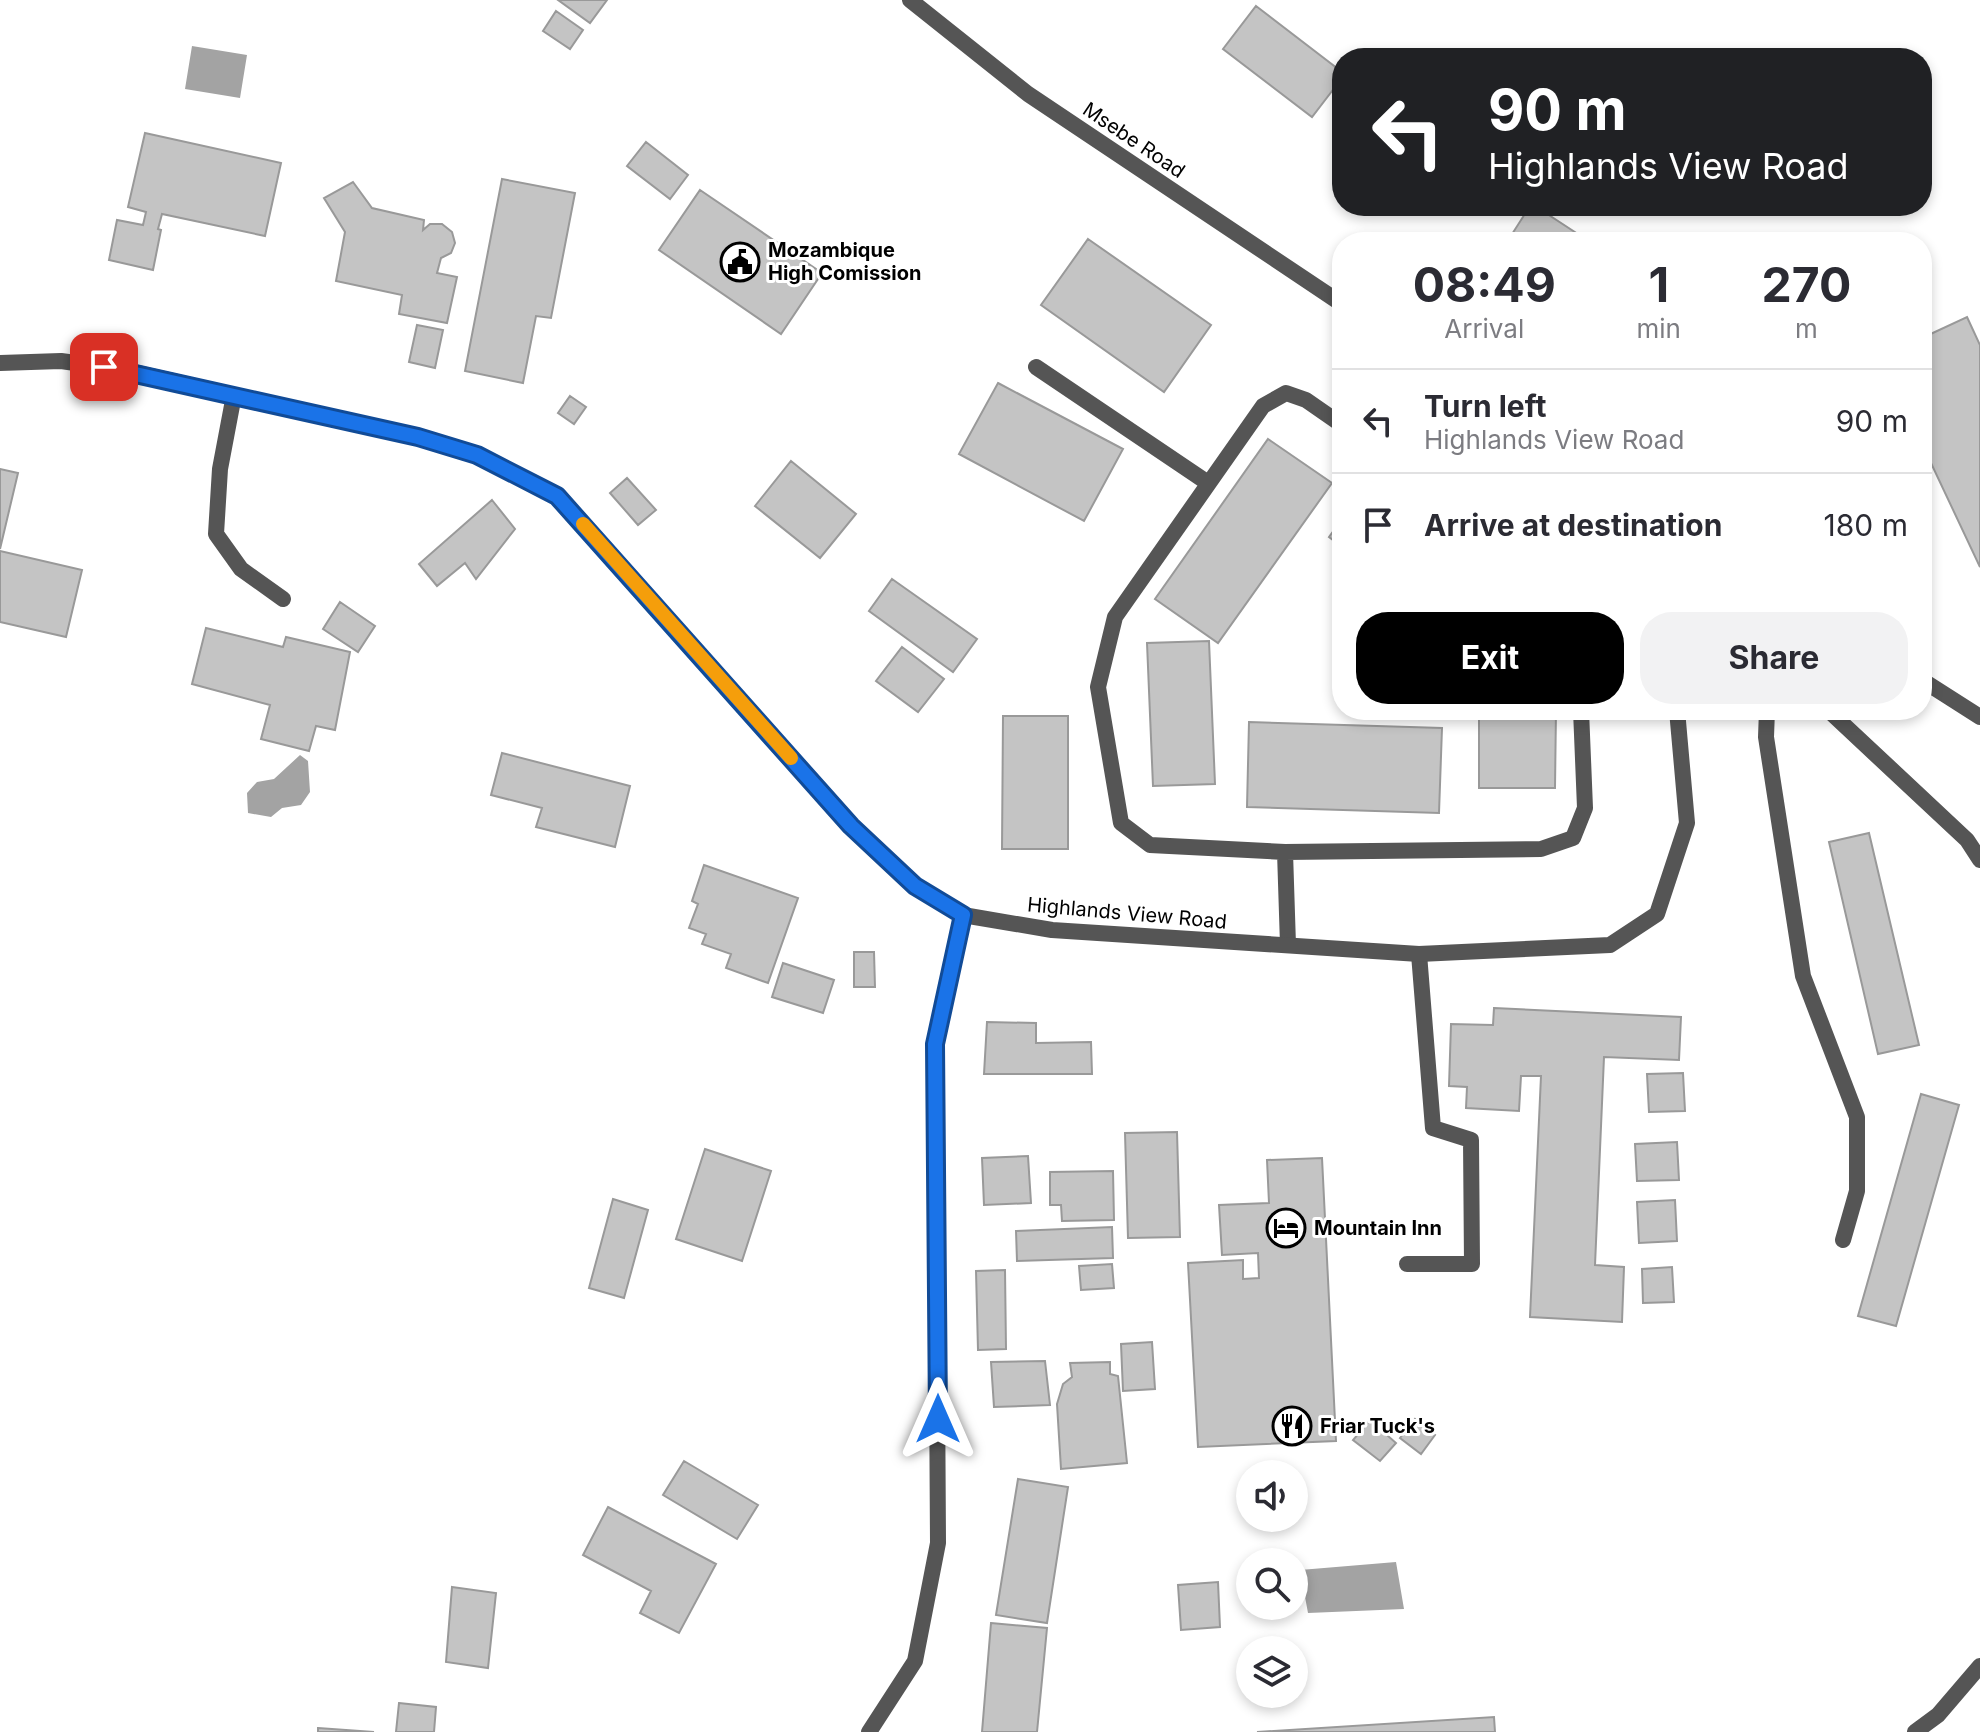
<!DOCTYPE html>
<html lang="en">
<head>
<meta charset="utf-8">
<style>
  body { margin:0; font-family:Inter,sans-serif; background:#f2f2f3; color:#2b2b33; height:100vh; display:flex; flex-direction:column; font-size:30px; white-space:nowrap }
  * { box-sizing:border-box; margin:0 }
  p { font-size:26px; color:#7c7c81 }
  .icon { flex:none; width:44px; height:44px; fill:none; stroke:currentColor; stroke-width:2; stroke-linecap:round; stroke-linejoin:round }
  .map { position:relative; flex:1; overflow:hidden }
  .details { position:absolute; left:1332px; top:232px; width:600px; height:488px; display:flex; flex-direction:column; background:#fff; border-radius:32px; box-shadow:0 4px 12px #0003 }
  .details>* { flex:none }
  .hud { position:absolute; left:1332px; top:48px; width:600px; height:168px; border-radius:32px; box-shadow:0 4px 12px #0003; background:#202124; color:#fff; overflow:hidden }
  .tools { position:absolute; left:1236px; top:1460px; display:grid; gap:16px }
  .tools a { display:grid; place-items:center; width:72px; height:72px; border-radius:50%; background:#fff; box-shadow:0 4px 12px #0003; font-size:40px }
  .pin { position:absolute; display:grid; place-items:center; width:68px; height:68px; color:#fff; margin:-34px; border-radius:16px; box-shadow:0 4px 12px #0006 }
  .me { position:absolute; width:88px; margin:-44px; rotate:0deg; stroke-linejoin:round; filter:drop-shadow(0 0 6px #0008) }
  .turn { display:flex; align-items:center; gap:28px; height:168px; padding:0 24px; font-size:36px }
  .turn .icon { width:104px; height:104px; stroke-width:2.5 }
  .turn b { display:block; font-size:56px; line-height:68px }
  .eta { display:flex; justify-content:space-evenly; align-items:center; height:136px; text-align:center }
  .eta b { font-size:48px; font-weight:700; line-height:56px }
  .action { display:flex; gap:16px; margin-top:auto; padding:16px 24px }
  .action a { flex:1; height:92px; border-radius:32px; background:#000; color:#fff; font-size:32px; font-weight:700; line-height:92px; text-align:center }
  .action a+a { background:#f2f2f3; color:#2b2b33 }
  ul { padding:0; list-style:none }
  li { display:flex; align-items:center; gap:24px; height:104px; padding:0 24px; border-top:2px solid #e1e1e2 }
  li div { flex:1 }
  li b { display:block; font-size:30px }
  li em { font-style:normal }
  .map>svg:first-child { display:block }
  .water { fill:#a3a3a3 }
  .building { fill:#c4c4c4; stroke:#999; stroke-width:2 }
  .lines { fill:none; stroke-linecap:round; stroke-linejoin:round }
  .lane { stroke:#555; stroke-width:16 }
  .street { stroke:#555; stroke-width:16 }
  .route-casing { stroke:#114b97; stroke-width:20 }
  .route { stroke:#1a73e8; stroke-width:14 }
  .slow { stroke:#f59e0b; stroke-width:14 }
  .labels { text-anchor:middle; stroke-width:6; stroke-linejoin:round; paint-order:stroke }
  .street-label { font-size:20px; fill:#000; stroke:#fff }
  .poi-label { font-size:20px; font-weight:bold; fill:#000; stroke:#fff; text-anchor:start }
</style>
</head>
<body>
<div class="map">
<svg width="1980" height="1732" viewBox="0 0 1980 1732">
  <rect width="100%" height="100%" fill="#fff"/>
  <path class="water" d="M192 46 247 55 240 98 185 89Z
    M300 755 308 761 310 792 301 805 282 808 271 817 248 813 247 793 257 782 274 779Z
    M1396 1562 1404 1609 1308 1613 1300 1570Z"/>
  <path class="building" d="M558 0H607L590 23Z
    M1256 6 1342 72V78L1312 117 1223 49Z
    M556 11 583 30 570 49 543 31Z
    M145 133 281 163 265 236 162 214 158 229 161 230 153 270 109 260 117 220 143 225 146 212 128 207Z
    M646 142 688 175 670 199 627 166Z
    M502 179 575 193 551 318 536 316 523 383 465 371Z
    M353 182 372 208 424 220 423 230 430 224H442L452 232 455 243 451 253 441 258 437 273 457 277 447 323 399 314 402 295 336 281 345 232 324 198Z
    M700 190 822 273 781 334 659 250Z
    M1530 206H1535L1590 242H1507Z
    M1088 239 1211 325 1164 392 1041 305Z
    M1967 317 1980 345V567L1922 444V338Z
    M417 325 443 330 435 368 409 362Z
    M998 383 1123 449 1084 521 959 454Z
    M570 396 586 407 574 424 558 413Z
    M1268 439 1332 483 1218 643 1155 599Z
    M791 461 856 514 820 558 755 506Z
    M0 469 18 473 0 549Z
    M627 478 656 510 638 525 610 493Z
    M492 500 515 529 476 579 465 563 437 586 419 564Z
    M1342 519V547L1329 537Z
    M0 551 82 570 66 637 0 622Z
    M892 579 977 639 953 672 869 611Z
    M340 602 375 626 358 652 323 629Z
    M206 628 283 647 286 637 350 652 335 730 316 726 309 751 261 739 270 705 192 684Z
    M1209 641 1215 784 1153 786 1147 643Z
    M902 647 944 679 918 712 876 681Z
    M1479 710H1556L1555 788H1479Z
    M1003 716H1068V849H1002Z
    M1249 722 1442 728 1439 813 1247 807Z
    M502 753 630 786 615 847 536 827 542 808 491 795Z
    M1869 833 1919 1045 1878 1054 1829 842Z
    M704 865 798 898 768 983 726 968 731 954 702 944 706 934 689 928 698 904 692 901Z
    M854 952H874L875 987H854Z
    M783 963 834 980 823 1013 772 997Z
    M1494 1008 1681 1017 1679 1060 1604 1057 1595 1265 1624 1267 1622 1322 1530 1317 1541 1076H1521L1519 1111 1466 1108 1467 1087 1449 1086 1451 1024 1493 1025Z
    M987 1022 1036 1023V1043L1091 1042 1092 1074H984Z
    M1683 1073 1685 1111 1649 1112 1647 1074Z
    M1921 1094 1959 1105 1896 1326 1858 1316Z
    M1177 1132 1180 1237 1128 1238 1125 1133Z
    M1677 1142 1679 1180 1637 1181 1635 1144Z
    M705 1149 771 1171 742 1261 676 1239Z
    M1028 1156 1031 1203 984 1205 982 1158Z
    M1322 1158 1336 1441 1198 1447 1188 1263 1243 1260V1279L1259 1278 1258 1253 1222 1255 1219 1205 1269 1203 1267 1160Z
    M1113 1171 1114 1220 1062 1221 1061 1205H1050V1172Z
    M613 1199 648 1210 624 1298 589 1288Z
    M1675 1200 1677 1241 1639 1243 1637 1202Z
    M1112 1227 1113 1258 1017 1261 1016 1231Z
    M1112 1264 1114 1288 1081 1290 1079 1266Z
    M1672 1267 1674 1302 1643 1303 1642 1269Z
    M1005 1270 1006 1349 978 1350 976 1271Z
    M1152 1342 1155 1389 1123 1391 1121 1344Z
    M1045 1361 1050 1405 994 1407 991 1362Z
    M1110 1362V1374L1118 1376 1127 1463 1061 1469 1057 1404 1063 1384 1072 1377 1070 1363Z
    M1415 1419 1435 1435 1421 1454 1400 1438Z
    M1370 1420 1396 1443 1380 1461 1353 1440Z
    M684 1461 758 1505 737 1539 663 1495Z
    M1018 1479 1068 1487 1047 1623 996 1615Z
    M608 1507 716 1564 679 1633 640 1613 651 1591 583 1555Z
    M1218 1582 1220 1627 1181 1630 1178 1585Z
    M452 1587 496 1593 488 1668 446 1662Z
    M991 1623 1047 1628 1037 1732H982Z
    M399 1703 436 1707 434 1732H396Z
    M1494 1717 1495 1732H1257Z
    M318 1728 374 1732H318Z"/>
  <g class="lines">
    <path class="lane" d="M1036 367 1208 483
      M1342 425 1306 400 1286 393 1263 406 1115 617 1098 687 1121 823 1150 845 1285 852 1541 849 1573 838 1585 808 1581 710
      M1285 852 1288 945
      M1407 1264H1472L1471 1140 1433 1128 1419 954"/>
    <path class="street" d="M910 0 1028 94 1342 304
      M0 363 61 361 125 370 418 437 477 455 557 496 851 826 915 886 963 915 1052 930 1419 954 1610 945 1657 914 1687 823 1677 710
      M234 395 220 469 216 534 241 569 283 599
      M1922 680 1980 717
      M1767 710 1766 737 1803 976 1857 1117V1191L1843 1240
      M1828 710 1967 840 1980 860
      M869 1732 915 1661 938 1543 935 1044 963 915
      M1915 1732 1938 1715 1980 1666"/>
  </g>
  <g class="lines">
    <defs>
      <path id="route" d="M104 367 418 437 477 455 557 496 851 826 915 886 963 915 935 1044 938 1419"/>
    </defs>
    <use href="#route" class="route-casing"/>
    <use href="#route" class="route"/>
    <path class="slow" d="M583 524 791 758"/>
  </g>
  <defs>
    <symbol id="civic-ring" viewBox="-11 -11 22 22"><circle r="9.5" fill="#fff" stroke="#000" stroke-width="1.5"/><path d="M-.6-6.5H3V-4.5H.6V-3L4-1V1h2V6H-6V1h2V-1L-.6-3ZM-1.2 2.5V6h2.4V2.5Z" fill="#000"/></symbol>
    <symbol id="hotel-ring" viewBox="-11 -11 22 22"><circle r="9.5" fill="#fff" stroke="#000" stroke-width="1.5"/><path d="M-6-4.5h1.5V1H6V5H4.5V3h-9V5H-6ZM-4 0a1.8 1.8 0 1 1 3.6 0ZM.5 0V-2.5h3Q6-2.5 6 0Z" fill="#000"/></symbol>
    <symbol id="restaurant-ring" viewBox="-11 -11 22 22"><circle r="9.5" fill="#fff" stroke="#000" stroke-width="1.5"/><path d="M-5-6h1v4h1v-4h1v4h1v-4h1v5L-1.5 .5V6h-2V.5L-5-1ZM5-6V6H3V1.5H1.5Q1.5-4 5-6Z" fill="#000"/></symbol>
  </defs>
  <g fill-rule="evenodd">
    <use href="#civic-ring" x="718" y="240" width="44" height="44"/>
    <use href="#hotel-ring" x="1264" y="1206" width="44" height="44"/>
    <use href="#restaurant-ring" x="1270" y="1404" width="44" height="44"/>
  </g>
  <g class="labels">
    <g class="street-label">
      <text transform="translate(1134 140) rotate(34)" y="7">Msebe Road</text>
      <text transform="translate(1127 913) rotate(5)" y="7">Highlands View Road</text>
    </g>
    <g class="poi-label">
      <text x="768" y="257">Mozambique<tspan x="768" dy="23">High Comission</tspan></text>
      <text x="1314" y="1235">Mountain Inn</text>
      <text x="1320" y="1433">Friar Tuck's</text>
    </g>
  </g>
</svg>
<div class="tools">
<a><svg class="icon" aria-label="sound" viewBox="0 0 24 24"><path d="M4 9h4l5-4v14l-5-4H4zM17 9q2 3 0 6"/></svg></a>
<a><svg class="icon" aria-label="search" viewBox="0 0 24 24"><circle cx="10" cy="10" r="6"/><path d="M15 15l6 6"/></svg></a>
<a><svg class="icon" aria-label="layers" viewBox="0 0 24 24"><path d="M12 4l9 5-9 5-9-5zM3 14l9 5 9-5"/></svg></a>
</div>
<div class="pin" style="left:104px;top:367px;background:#d93025"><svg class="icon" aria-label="arrive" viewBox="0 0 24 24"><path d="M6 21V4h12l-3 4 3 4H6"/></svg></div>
<svg class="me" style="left:938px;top:1419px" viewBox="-20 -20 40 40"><path d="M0-17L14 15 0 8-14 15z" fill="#1a73e8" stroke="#fff" stroke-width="4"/></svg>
<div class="hud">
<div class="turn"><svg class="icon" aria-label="left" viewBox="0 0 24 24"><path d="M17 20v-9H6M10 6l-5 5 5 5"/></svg><div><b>90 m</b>Highlands View Road</div></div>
</div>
<section class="details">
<div class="eta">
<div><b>08:49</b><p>Arrival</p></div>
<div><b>1</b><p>min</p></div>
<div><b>270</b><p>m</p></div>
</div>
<ul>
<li><svg class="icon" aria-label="left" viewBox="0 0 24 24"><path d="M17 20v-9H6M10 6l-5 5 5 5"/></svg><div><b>Turn left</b><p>Highlands View Road</p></div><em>90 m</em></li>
<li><svg class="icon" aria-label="arrive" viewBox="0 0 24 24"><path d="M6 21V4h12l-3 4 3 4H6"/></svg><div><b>Arrive at destination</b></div><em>180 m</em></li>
</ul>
<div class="action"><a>Exit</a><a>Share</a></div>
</section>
</div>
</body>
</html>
